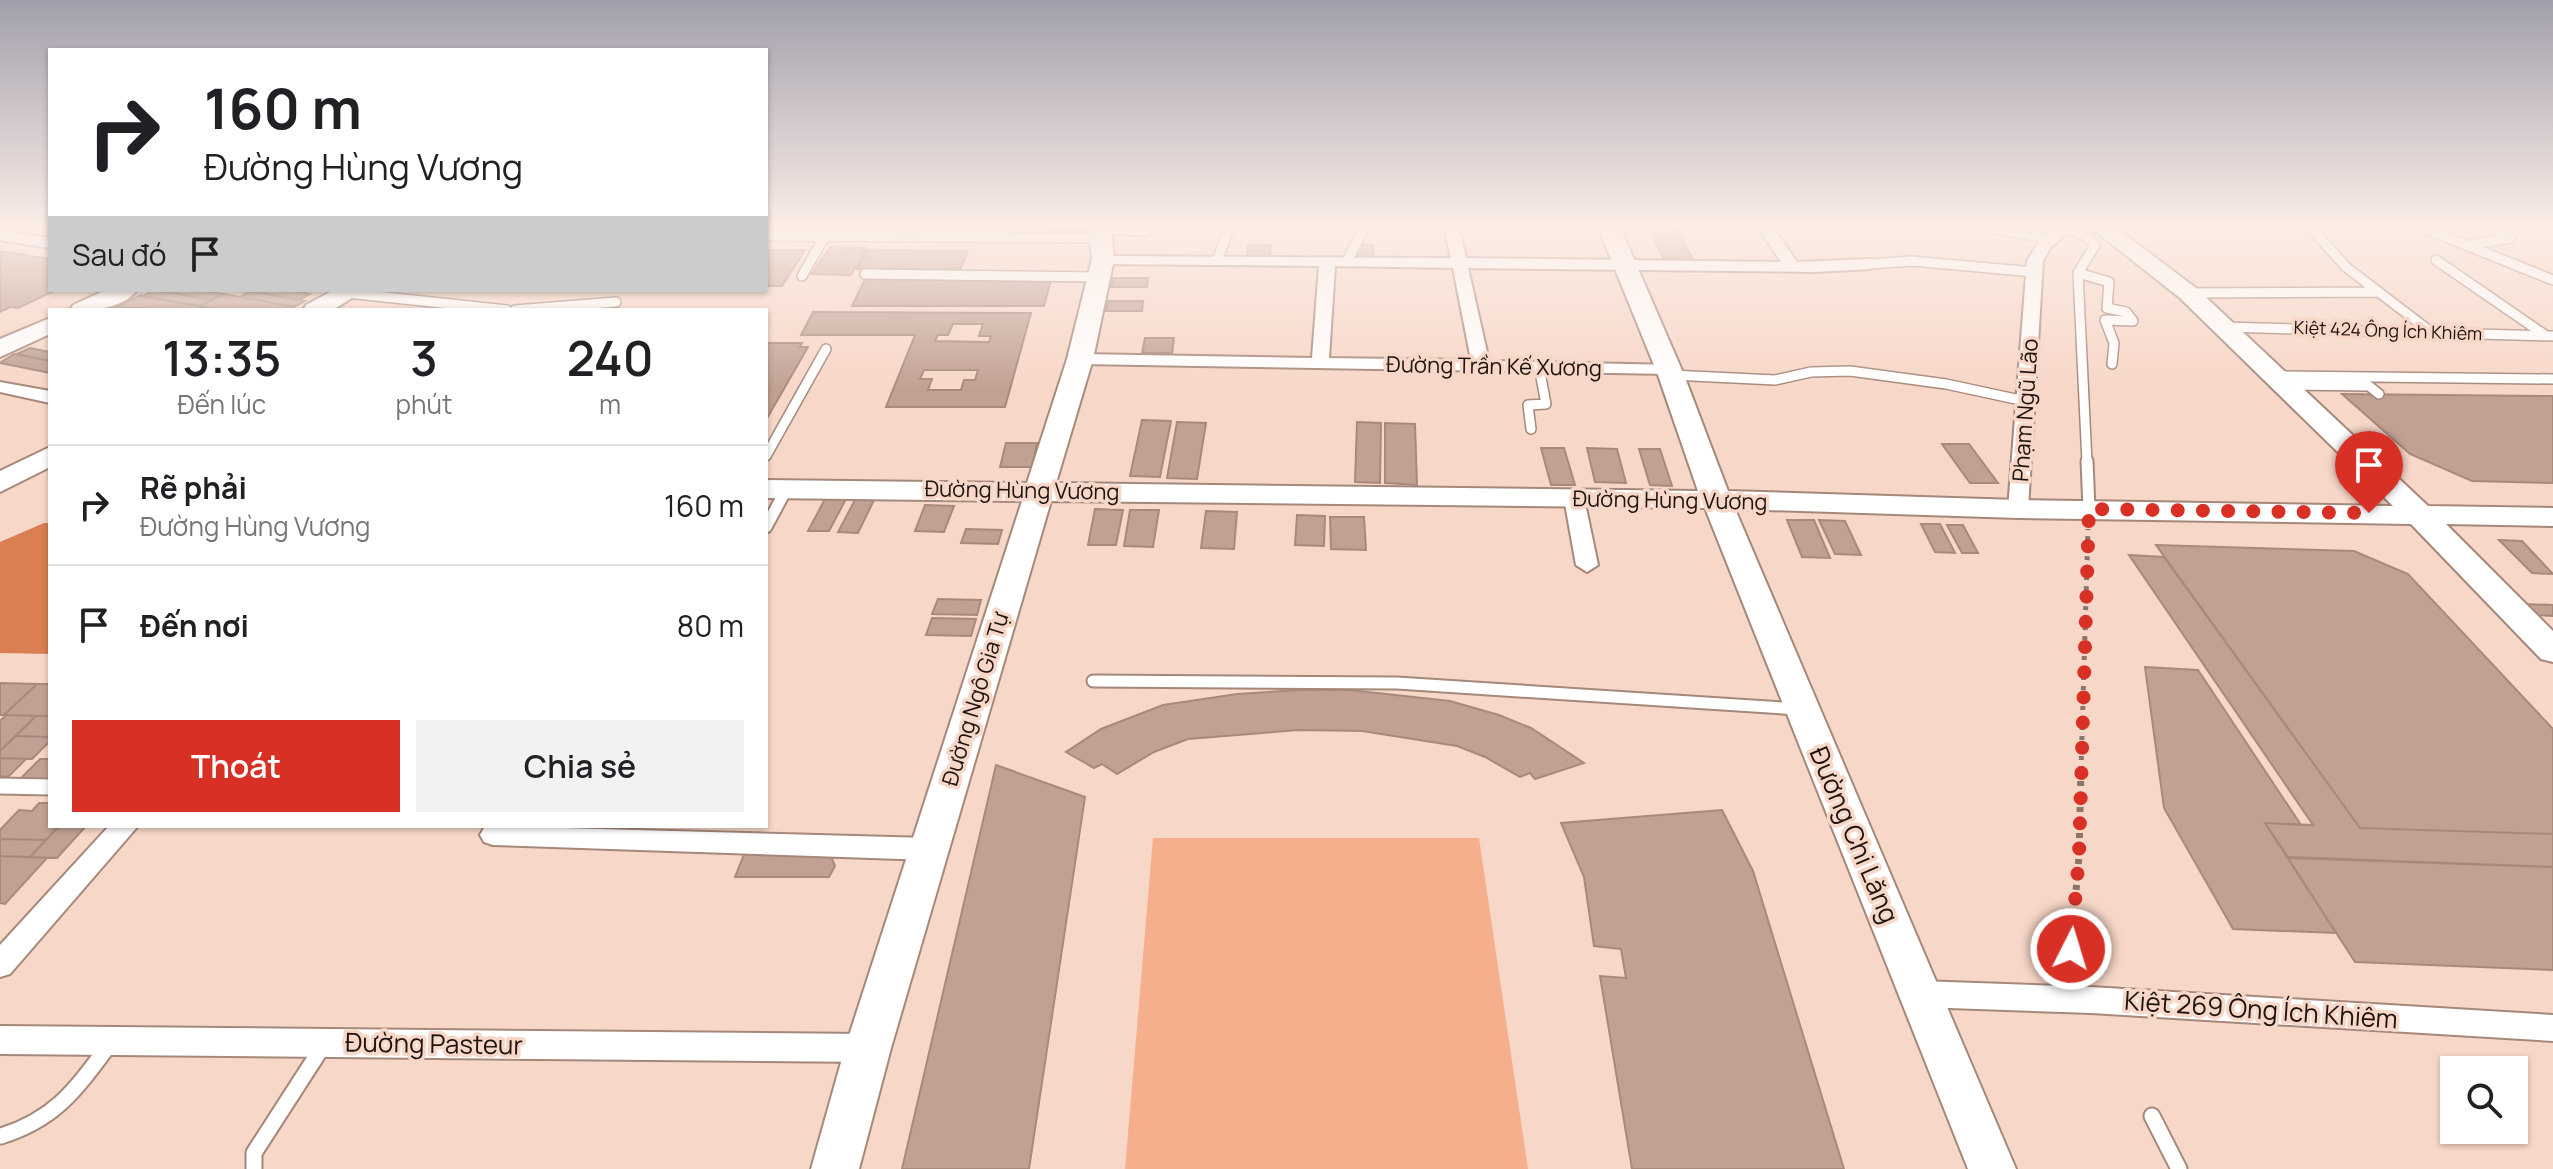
<!DOCTYPE html>
<html lang="vi">
<head>
<meta charset="utf-8">
<style>
  body { margin:0; font-family:Manrope,sans-serif; background:#f2f2f2; color:#202124; height:100vh; display:flex; flex-direction:column; font-size:30px; white-space:nowrap }
  * { box-sizing:border-box; margin:0 }
  p { font-size:26px; color:#757577 }
  .icon { flex:none; width:44px; height:44px; fill:none; stroke:currentColor; stroke-width:2; stroke-linecap:round; stroke-linejoin:round }
  .map { position:relative; flex:1; overflow:hidden }
  .drawer { position:absolute; left:48px; top:308px; width:720px; height:520px; display:flex; flex-direction:column; background:#fff; border-radius:0px; box-shadow:0 2px 6px #0004 }
  .drawer>* { flex:none }
  .guide { position:absolute; left:48px; top:48px; width:720px; height:244px; border-radius:0px; box-shadow:0 2px 6px #0004; background:#fff; color:#202124; overflow:hidden }
  .controls { position:absolute; left:2440px; top:1056px; display:grid; gap:16px }
  .controls a { display:grid; place-items:center; width:88px; height:88px; border-radius:0px; background:#fff; box-shadow:0 2px 6px #0004; font-size:40px }
  .pin { position:absolute; display:grid; place-items:center; width:68px; height:68px; color:#fff; margin:-82px -34px; border-radius:50% 50% 50% 0; rotate:-45deg; box-shadow:0 0 8px #0007 }
  .pin .icon { rotate:45deg }
  .me { position:absolute; width:88px; margin:-44px; rotate:5deg; stroke-linejoin:round; filter:drop-shadow(0 0 6px #0008) }
  .turn { display:flex; align-items:center; gap:28px; height:168px; padding:0 24px; font-size:36px }
  .turn .icon { width:104px; height:104px; stroke-width:2.5 }
  .turn b { display:block; font-size:56px; line-height:68px }
  .then { display:flex; align-items:center; height:76px; padding:0 24px; background:#0003; gap:16px; font-size:30px }
  .eta { display:flex; justify-content:space-evenly; align-items:center; height:136px; text-align:center }
  .eta b { font-size:48px; font-weight:600; line-height:56px }
  .action { display:flex; gap:16px; margin-top:auto; padding:16px 24px }
  .action a { flex:1; height:92px; border-radius:0px; background:#d93025; color:#fff; font-size:32px; font-weight:600; line-height:92px; text-align:center }
  .action a+a { background:#f2f2f2; color:#202124 }
  ul { padding:0; list-style:none }
  li { display:flex; align-items:center; gap:24px; height:120px; padding:0 24px; border-top:2px solid #e0e0e0 }
  li div { flex:1 }
  li b { display:block; font-size:30px }
  li em { font-style:normal }
  .map>svg:first-child { display:block }
  .green { fill:#f5af8d }
  .water { fill:#d97f52 }
  .building { fill:#c0a193; stroke:#a88a7d; stroke-width:2; fill-rule:evenodd }
  .lines { fill:none; stroke-linecap:round; stroke-linejoin:round }
  .lane-far2-casing { stroke:#a5887a; stroke-width:12 }
  .lane-far1-casing { stroke:#a5887a; stroke-width:15 }
  .lane-casing { stroke:#a5887a; stroke-width:19 }
  .street-casing { stroke:#a5887a; stroke-width:4 }
  .secondary-casing { stroke:#a5887a; stroke-width:4 }
  .path-far1 { stroke:#8a756b; stroke-width:5; stroke-dasharray:4 6; stroke-linecap:butt }
  .path { stroke:#8a756b; stroke-width:7; stroke-dasharray:5 8; stroke-linecap:butt }
  .lane-far2 { stroke:#fff; stroke-width:9 }
  .lane-far1 { stroke:#fff; stroke-width:11 }
  .lane { stroke:#fff; stroke-width:15 }
  .street { fill:#fff; fill-rule:evenodd }
  .secondary { fill:#fff; fill-rule:evenodd }
  .route { stroke:#d93025; stroke-width:14; stroke-dasharray:0 25.2 }
  .labels { text-anchor:middle; stroke-width:7; stroke-linejoin:round; paint-order:stroke }
  .far-street-label { font-size:18px; fill:#1e130e; stroke:#f7d7c8 }
  .street-label { font-size:22px; fill:#1e130e; stroke:#f7d7c8 }
  .near-street-label { font-size:26px; fill:#1e130e; stroke:#f7d7c8 }
</style>
</head>
<body>
<div class="map">
<svg width="2553" height="1169" viewBox="0 0 2553 1169">
  <rect width="100%" height="100%" fill="#f7d7c8"/>
  <path class="green" d="M1153 838H1479L1528 1169H1125Z"/>
  <path class="water" d="M44 523H50V654L0 653V542Z"/>
  <path class="building" d="M1049 227H1086V232L1048 233Z
    M1648 227H1676L1692 258H1663Z
    M1356 244 1373 245 1374 258H1356Z
    M1248 245H1271L1270 257H1247Z
    M830 247 867 248 851 275 812 274Z
    M766 250H805L782 286H766Z
    M868 250 968 251 960 270 857 269Z
    M0 251 50 259V290H56L18 308 10 307 0 312Z
    M1113 278H1148L1147 287H1111Z
    M865 279 1051 280 1044 306H852Z
    M156 290H198L223 294 211 300Z
    M156 290 211 300 200 306 142 296Z
    M244 290H288L310 294 299 300Z
    M250 291 299 300 305 301 294 307 240 297Z
    M224 294 240 297 294 307 289 310H219L200 306Z
    M141 295 142 296 219 310 114 308Z
    M1108 301H1143L1142 311H1106Z
    M813 312 1031 313 1005 407H886L915 335H801ZM953 324H983L979 336H991L989 342 935 341 938 335H948ZM924 370H978L975 380H964L961 390H928L932 379H920Z
    M1145 338H1174L1172 353H1142Z
    M766 343H802L800 347H808L766 420Z
    M30 348 50 352V361L17 354Z
    M14 354 50 361V373L0 363Z
    M2342 394 2553 396V483L2472 481 2410 454Z
    M1142 420 1171 421 1160 477 1130 476Z
    M1177 422 1206 423 1197 479 1167 478Z
    M1357 422 1381 423 1380 483 1355 482Z
    M1385 423 1415 424 1417 485 1385 483Z
    M1006 443H1037L1032 467H1000Z
    M1942 444H1969L1998 483H1970Z
    M1541 448H1564L1575 485H1551Z
    M1587 448 1617 449 1626 483 1595 482Z
    M1639 449H1660L1672 486 1650 485Z
    M825 499H846L829 531H808Z
    M855 500H874L858 533 838 532Z
    M925 505 954 506 944 532 915 531Z
    M1095 509 1123 510 1116 545H1088Z
    M1130 510H1159L1153 547 1124 546Z
    M1206 511 1237 512 1234 549 1201 548Z
    M1297 515 1325 516 1324 546 1295 545Z
    M1330 517H1364L1366 550 1331 549Z
    M1787 520H1814L1830 558 1802 557Z
    M1819 520 1845 521 1861 555 1835 554Z
    M1921 524H1940L1955 553 1935 552Z
    M1947 525H1963L1978 553H1962Z
    M966 529 1002 530 998 544 961 543Z
    M2499 540 2522 541 2553 574 2532 573Z
    M2156 545 2354 551 2408 574 2553 729V834L2360 828Z
    M2129 555 2164 557 2360 828 2553 834V867L2288 857 2265 823 2313 825Z
    M938 599 981 600 977 615 932 614Z
    M2522 604 2553 605V616L2533 615Z
    M932 618 976 619 971 636 926 635Z
    M2145 667 2198 670 2301 825 2265 823 2336 933 2233 929 2164 808Z
    M0 683 37 684 4 715H0Z
    M37 684H50V716L4 715Z
    M1299 690H1350L1450 701 1499 715 1531 728 1584 763 1535 779 1530 773 1520 777 1485 757 1457 746 1362 731 1299 730 1188 739 1154 752 1117 774 1102 764 1094 768 1066 752 1101 729 1163 705 1237 694Z
    M6 715 36 716 0 751V721Z
    M36 716H50V737L16 736Z
    M16 736 50 737V741L32 759 0 758V751Z
    M0 758 26 759 8 777 0 776Z
    M40 759H50V782L18 781Z
    M996 765 1085 797 1029 1169H902Z
    M39 803H50V826H59L46 840 0 839V830L19 810 32 811Z
    M1722 810 1753 871 1844 1169H1632L1600 976 1626 978 1621 949 1594 946 1584 877 1561 823Z
    M59 826H86L57 858 30 857Z
    M0 839 46 840 30 857 0 856Z
    M745 852 831 856 835 866 829 877H735Z
    M0 856 47 858 5 904 0 903Z
    M2288 858 2553 867V970L2355 962Z"/>
  <g class="lines">
    <defs>
      <path id="lane-far2" d="M1987 227 2051 239
        M2310 227 2346 267 2431 332
        M2421 227 2553 280
        M2065 228 2084 235 2095 245 2078 273 2087 463
        M1101 229 1146 231
        M766 236 1100 238
        M2471 245 2510 238 2493 227
        M1217 260 1230 228
        M2436 260 2545 335
        M1347 262 1364 227
        M1870 264 1912 261 2034 272
        M2078 273 2109 282 2107 308 2126 312 2133 321 2105 320 2114 343 2112 364
        M865 274 1099 277
        M802 276 825 236
        M347 293 507 310
        M2189 293 2378 292
        M515 310 616 302
        M2224 327 2553 336
        M1671 375 1775 380 1811 372 1850 371 1946 384 2025 401
        M2278 376 2553 379
        M2285 385 2369 386 2379 394
        M1531 429 1528 405 1546 404 1539 367
        M766 456 826 349"/>
      <path id="lane-far1" d="M2087 461 2089 509
        M766 527 787 488
        M1093 681 1397 683 1798 709"/>
      <path id="lane" d="M0 786 50 787
        M2152 1116 2179 1169
        M1 1136C56 1119 76 1089 109 1045
        M254 1169V1153L323 1046"/>
      <path id="street" d="M1444 227H1459L1466 258 1781 262 1758 227H1773L1797 262 1870 259 1878 264 1870 269 1815 272 1468 268 1489 361 1675 365 1678 369 1675 373 1669 374 1080 364 1071 359 1080 354 1312 358 1319 266 1103 264 1097 262V256L1451 258ZM1335 266 1453 268 1471 360 1329 358Z
        M2057 227H2074L2050 248 2043 261 2028 509 2018 515 2008 509 2027 261 2039 242Z
        M0 230 50 238V248L0 240Z
        M0 382 50 391V403L0 392Z
        M1574 492 1584 498 1598 565 1587 572 1576 565 1564 498Z
        M109 826H138L10 974 0 977V945Z
        M489 826 929 838 939 842 943 849 939 856 929 860 493 845 484 842 480 835 484 828Z
        M1920 981 2091 987 2553 1015V1041L2091 1013 1920 1007 1909 1003 1905 994 1909 985Z
        M0 1026 868 1034 879 1038 884 1048 879 1058 868 1062 0 1054Z"/>
      <path id="secondary" d="M1089 227H1111L1114 259 1093 359 1056 483 1698 491 1658 375 1598 227H1620L1684 375 1728 491 2018 500 2393 506 2180 298 2090 227H2115L2196 288 2428 506 2553 508V526L2446 524 2553 631V662L2541 659 2411 524 2018 518 1735 509 2016 1169H1968L1705 508 1051 501 891 1048 859 1169H811L845 1048 1022 501 766 498V480L1027 483 1067 359 1092 259Z
        M106 290H137C122 310 92 310 70 310L73 305Z
        M334 290H364L333 310H303L306 305Z
        M50 318V334L0 357V339Z
        M50 447V467L0 492V471Z"/>
    </defs>
    <use href="#lane-far2" class="lane-far2-casing"/>
    <use href="#lane-far1" class="lane-far1-casing"/>
    <use href="#lane" class="lane-casing"/>
    <use href="#street" class="street-casing"/>
    <use href="#secondary" class="secondary-casing"/>
    <path class="path-far1" d="M2081 770 2088 529"/>
    <path class="path" d="M2081 768 2079 856 2071 949 2082 976"/>
    <use href="#lane-far2" class="lane-far2"/>
    <use href="#lane-far1" class="lane-far1"/>
    <use href="#lane" class="lane"/>
    <use href="#street" class="street"/>
    <use href="#secondary" class="secondary"/>
  </g>
  <linearGradient id="sky" x2="0" y2="1"><stop stop-color="#a29fac"/><stop offset="0.58" stop-color="#fbede6"/><stop offset="1" stop-color="#fbede6" stop-opacity="0"/></linearGradient>
  <rect width="2553" height="390" fill="url(#sky)"/>
  <g class="lines">
    <path class="route" d="M2071 949 2079 856 2089 509 2369 513"/>
  </g>
  <g class="labels">
    <g class="far-street-label">
      <text transform="translate(2388 331) rotate(2)" y="6">Kiệt 424 Ông Ích Khiêm</text>
    </g>
    <g class="street-label">
      <text transform="translate(1494 366) rotate(1)" y="8">Đường Trần Kế Xương</text>
      <text transform="translate(2025 410) rotate(-86)" y="8">Phạm Ngũ Lão</text>
      <text transform="translate(1022 490) rotate(1)" y="8">Đường Hùng Vương</text>
      <text transform="translate(1670 500) rotate(1)" y="8">Đường Hùng Vương</text>
      <text transform="translate(975 699) rotate(-73)" y="8">Đường Ngô Gia Tự</text>
    </g>
    <g class="near-street-label">
      <text transform="translate(1854 835) rotate(67)" y="9">Đường Chi Lăng</text>
      <text transform="translate(2261 1010) rotate(4)" y="9">Kiệt 269 Ông Ích Khiêm</text>
      <text transform="translate(434 1044) rotate(1)" y="9">Đường Pasteur</text>
    </g>
  </g>
</svg>
<div class="controls">
<a><svg class="icon" aria-label="search" viewBox="0 0 24 24"><circle cx="10" cy="10" r="6"/><path d="M15 15l6 6"/></svg></a>
</div>
<div class="pin" style="left:2369px;top:513px;background:#d93025"><svg class="icon" aria-label="arrive" viewBox="0 0 24 24"><path d="M6 21V4h12l-3 4 3 4H6"/></svg></div>
<svg class="me" style="left:2071px;top:949px" viewBox="-20 -20 40 40"><circle r="17" fill="#d93025" stroke="#fff" stroke-width="3"/><path d="M0-11L8 9 0 5-8 9z" fill="#fff"/></svg>
<div class="guide">
<div class="turn"><svg class="icon" aria-label="right" viewBox="0 0 24 24"><path d="M7 20v-9h11M14 6l5 5-5 5"/></svg><div><b>160 m</b>Đường Hùng Vương</div></div>
<div class="then">Sau đó<svg class="icon" aria-label="arrive" viewBox="0 0 24 24"><path d="M6 21V4h12l-3 4 3 4H6"/></svg></div>
</div>
<section class="drawer">
<div class="eta">
<div><b>13:35</b><p>Đến lúc</p></div>
<div><b>3</b><p>phút</p></div>
<div><b>240</b><p>m</p></div>
</div>
<ul>
<li><svg class="icon" aria-label="right" viewBox="0 0 24 24"><path d="M7 20v-9h11M14 6l5 5-5 5"/></svg><div><b>Rẽ phải</b><p>Đường Hùng Vương</p></div><em>160 m</em></li>
<li><svg class="icon" aria-label="arrive" viewBox="0 0 24 24"><path d="M6 21V4h12l-3 4 3 4H6"/></svg><div><b>Đến nơi</b></div><em>80 m</em></li>
</ul>
<div class="action"><a>Thoát</a><a>Chia sẻ</a></div>
</section>
</div>
</body>
</html>
